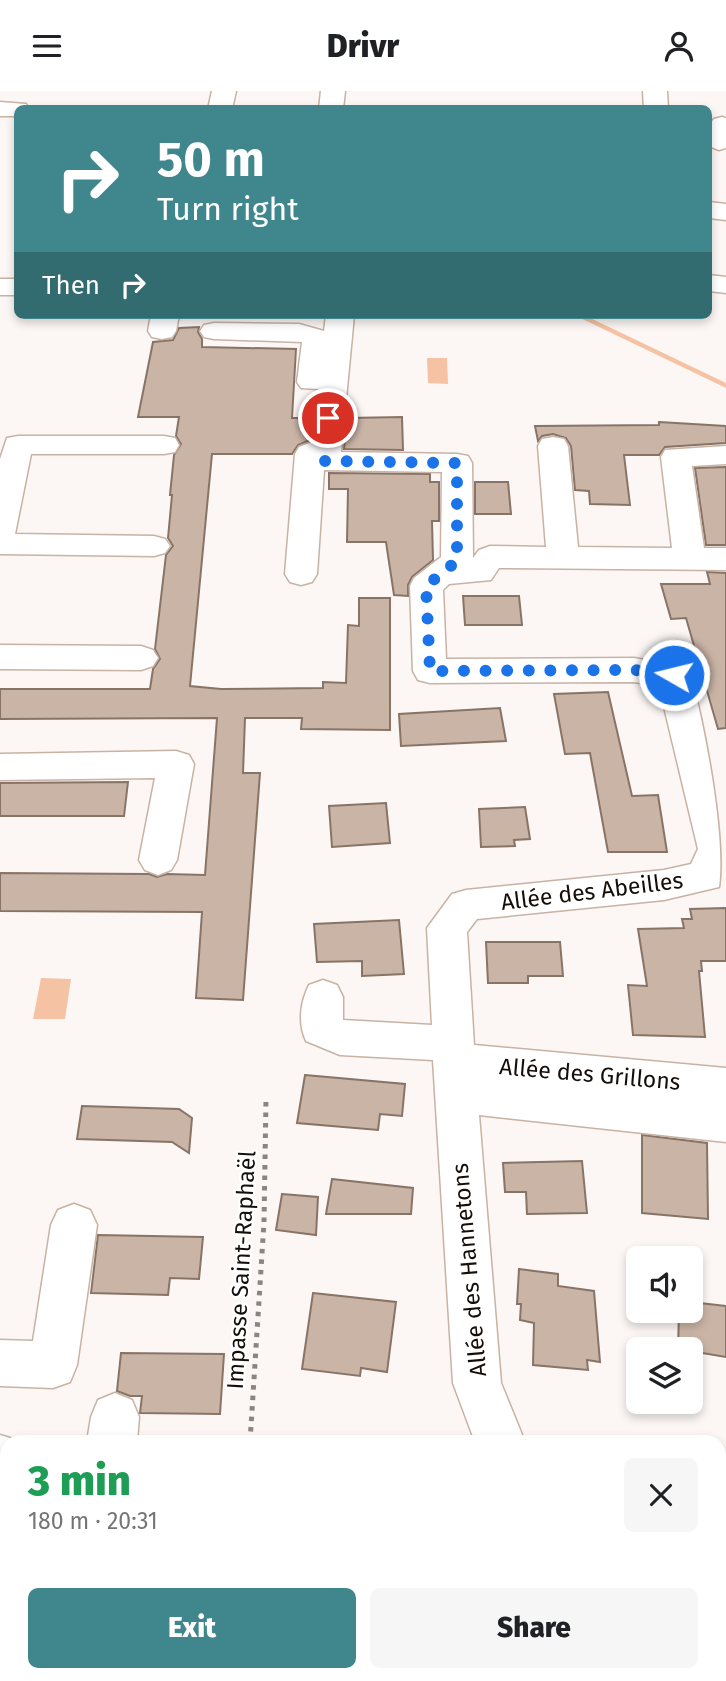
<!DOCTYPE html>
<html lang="en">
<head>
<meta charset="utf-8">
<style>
  body { margin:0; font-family:"Fira Sans",sans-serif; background:#f6f6f6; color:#202124; height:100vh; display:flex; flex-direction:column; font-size:26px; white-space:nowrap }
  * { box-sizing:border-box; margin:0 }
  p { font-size:23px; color:#757577 }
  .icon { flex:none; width:38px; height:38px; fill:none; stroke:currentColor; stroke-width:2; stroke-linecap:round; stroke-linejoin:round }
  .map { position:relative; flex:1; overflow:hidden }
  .details { position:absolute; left:0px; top:1344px; width:726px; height:247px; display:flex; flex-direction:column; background:#fff; border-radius:21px 21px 0 0; box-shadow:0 4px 10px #0003 }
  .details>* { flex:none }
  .banner { position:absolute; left:14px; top:14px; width:698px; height:214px; border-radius:10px; box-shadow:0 4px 10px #0003; background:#3f868d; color:#fff; overflow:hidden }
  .tools { position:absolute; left:626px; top:1155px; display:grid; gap:14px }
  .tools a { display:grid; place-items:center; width:77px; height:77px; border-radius:10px; background:#fff; box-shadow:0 4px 10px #0003; font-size:35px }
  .pin { position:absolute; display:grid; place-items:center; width:60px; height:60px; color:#fff; margin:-30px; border:4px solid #fff; border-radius:50%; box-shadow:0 2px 7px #0007 }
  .me { position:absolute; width:77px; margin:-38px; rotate:278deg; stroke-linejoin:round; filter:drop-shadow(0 0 5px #0008) }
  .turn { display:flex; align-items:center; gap:24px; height:147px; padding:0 28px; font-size:32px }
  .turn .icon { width:91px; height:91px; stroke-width:2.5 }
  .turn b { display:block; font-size:49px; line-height:60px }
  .then { display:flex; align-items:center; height:66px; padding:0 28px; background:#0003; gap:14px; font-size:26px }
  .round { display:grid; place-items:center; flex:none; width:74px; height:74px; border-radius:10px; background:#f6f6f6 }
  .head { display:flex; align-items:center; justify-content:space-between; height:119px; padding:0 28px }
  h1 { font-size:42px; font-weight:800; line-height:52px; color:#1e9e55 }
  .cta { display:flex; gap:14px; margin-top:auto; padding:14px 28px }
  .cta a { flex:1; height:80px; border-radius:10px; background:#3f868d; color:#fff; font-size:28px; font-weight:800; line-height:80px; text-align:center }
  .cta a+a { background:#f6f6f6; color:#202124 }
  header { display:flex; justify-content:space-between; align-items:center; height:91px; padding:0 28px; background:#fff; font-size:32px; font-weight:800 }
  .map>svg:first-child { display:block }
  .water { fill:#f5c3a3 }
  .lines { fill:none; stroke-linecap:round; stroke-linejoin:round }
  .stream { fill:#f5c3a3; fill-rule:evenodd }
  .building { fill:#cab4a6; stroke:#887467; stroke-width:2 }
  .minor-casing { stroke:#c8b2a4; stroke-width:3 }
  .path { stroke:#8b8581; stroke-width:5; stroke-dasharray:4.5 6; stroke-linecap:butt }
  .minor { fill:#fff; fill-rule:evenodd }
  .route { stroke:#1a73e8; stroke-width:12; stroke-dasharray:0 21.6 }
  .labels { text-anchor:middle; stroke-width:5; stroke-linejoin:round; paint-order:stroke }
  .street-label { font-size:23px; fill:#140d08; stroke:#fff }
</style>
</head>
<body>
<header><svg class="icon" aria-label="menu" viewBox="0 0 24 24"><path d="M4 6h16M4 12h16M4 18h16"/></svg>Drivr<svg class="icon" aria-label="person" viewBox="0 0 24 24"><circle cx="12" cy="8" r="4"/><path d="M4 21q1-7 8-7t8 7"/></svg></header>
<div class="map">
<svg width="726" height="1590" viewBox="0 0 726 1590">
  <rect width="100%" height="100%" fill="#fcf7f4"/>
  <path class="water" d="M427 267H447L448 293 428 292Z
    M41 887 71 888 65 928H33Z"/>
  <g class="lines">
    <path class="stream" d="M574 224H584L726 292V297Z"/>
  </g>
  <path class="building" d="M199 236 198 241 202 248V256L296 258 292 327H312L310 349 298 354 292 363H212L190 595 221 598 323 597V591L346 592 348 534 359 535V507H390V639L301 638 302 627H245L243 682H260L243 909 196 907 202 821 0 820V782L149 783 157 786 167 783 205 784 217 627 0 628V598H150L153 578 160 568 155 558 166 464 173 455 168 447 172 404H170L174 364 181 353 176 345 179 326H138L153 251 173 249 179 237Z
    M402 326 403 359 344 358 347 327Z
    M659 331 726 335V352L665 356 659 364H624L630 414 590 413 589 400 575 399 571 355 566 347 553 343 542 345 538 350 535 335 659 334Z
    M726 376V454H706L695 377Z
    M329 382 430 383V391H439V430H432L433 469 412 486 408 494V505L394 504 386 451H347L348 398H329Z
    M475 391H508L511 423H475Z
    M707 481 726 482V637L718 638 686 527 671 528 661 493H710Z
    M463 505H519L522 534H465Z
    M608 601 632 705 658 704 667 761H608L590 662 565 663 554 603Z
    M500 617 506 650 401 655 399 623Z
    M128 691 124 725H0V692Z
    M386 712 390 752 332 756 329 715Z
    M525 716 530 748 514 749 515 755 481 756 479 718Z
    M726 817V870H701L702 880H699L705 946 633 944 628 894 647 895 638 838 684 837 682 828H692L690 818Z
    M399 829 404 883 362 885V870L317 871 314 833Z
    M486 851H560L563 885H528V892H488Z
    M305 984 405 993 402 1025 380 1023 378 1039 297 1032Z
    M82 1015 179 1018 192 1027 189 1062 172 1051 77 1048Z
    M642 1044 707 1052 708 1128 642 1122Z
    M582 1070 587 1122 527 1123 526 1101H505L503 1072Z
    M332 1088 413 1097 411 1123H326Z
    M282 1103 318 1106 316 1144 276 1139Z
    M98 1144 203 1146 199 1188 170 1187 168 1204 91 1202Z
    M519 1178 558 1183V1195L594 1200 600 1271 587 1269 588 1279 533 1274 534 1232 520 1229 521 1213H517Z
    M313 1202 396 1211 387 1281 361 1277 360 1285 302 1278Z
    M691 1211 726 1215V1266L678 1258 679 1220H691Z
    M121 1262 224 1263 220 1323 140 1322 142 1305H130L117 1300Z"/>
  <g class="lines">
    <defs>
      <path id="minor" d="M212 0H236L232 18H208Z
        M321 0H345L343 18H319Z
        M643 0H667L668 18H644Z
        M0 11 26 13 29 18H18V25H0Z
        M722 26 726 27V57L719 59 709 55 712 46 710 33 714 28Z
        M709 111 726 113V129L709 127Z
        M709 184 726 186V202L709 200Z
        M0 188H18V204H0Z
        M151 224H179L176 240 172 246 162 248 152 246 148 240Z
        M326 224H354L341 361 457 363 468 365 472 372 473 467 479 459 490 455 546 456 538 355 542 348 553 346 564 348 568 355 578 456 672 457 661 366 665 359 726 355V373L692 375 704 457H726V479L499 477 491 489 449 493 443 499 446 568 634 567 686 576 691 585C705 638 726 746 719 796L664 809 477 828 467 841 474 954 726 977V1051L479 1024 501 1292 525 1351H475L453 1292 433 969 340 964 306 950C298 933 300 912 309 894L323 889 337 894 343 906V929L432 934 427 837 452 803 466 799 664 779 691 773 698 758 659 595 634 591 430 592 418 589 413 580 410 495 414 487 441 466 442 381 324 379 317 483 312 491 301 494 290 491 285 483 295 363 299 356 312 351 318 298 301 297 297 291 302 251 214 248 204 246 200 240 204 234 214 232 299 233 324 240Z
        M18 345H164L175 347 179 354 175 361 164 363H31L15 443 154 445 165 448 170 455 165 462 154 465 0 463V368L7 347Z
        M0 554 141 555 153 559 158 567 153 575 141 579 0 578Z
        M176 660 189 664 194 673 177 769 171 779 158 784 145 779 139 769 155 687 0 689V663Z
        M74 1113 90 1119 97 1134 77 1274 70 1291 53 1297 0 1295V1249L33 1250 51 1134 58 1119Z
        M115 1302 132 1309 139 1326 137 1351H87L91 1326 98 1309Z
        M0 1344 23 1351H7V1394H0Z"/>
    </defs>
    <use href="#minor" class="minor-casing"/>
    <path class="path" d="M250 1351 264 1131 266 1008
      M240 1584V1590"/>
    <use href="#minor" class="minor"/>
  </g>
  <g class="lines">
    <path class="route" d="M328 327 325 370 457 372V470L426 495 430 580 634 579 674 584"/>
  </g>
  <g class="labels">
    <g class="street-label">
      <text transform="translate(592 800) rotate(-7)" y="8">Allée des Abeilles</text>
      <text transform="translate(590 983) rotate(5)" y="8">Allée des Grillons</text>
      <text transform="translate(241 1179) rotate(-87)" y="8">Impasse Saint-Raphaël</text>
      <text transform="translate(469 1179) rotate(-95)" y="8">Allée des Hannetons</text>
    </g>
  </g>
</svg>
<div class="tools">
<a><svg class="icon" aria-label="sound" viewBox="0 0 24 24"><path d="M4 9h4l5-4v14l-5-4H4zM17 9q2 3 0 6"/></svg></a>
<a><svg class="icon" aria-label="layers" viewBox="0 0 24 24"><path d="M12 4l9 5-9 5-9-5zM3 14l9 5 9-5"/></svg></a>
</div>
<div class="pin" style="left:328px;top:327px;background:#d93025"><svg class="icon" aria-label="arrive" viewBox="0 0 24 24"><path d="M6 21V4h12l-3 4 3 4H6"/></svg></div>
<svg class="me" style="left:674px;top:584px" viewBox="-20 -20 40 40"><circle r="17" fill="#1a73e8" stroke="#fff" stroke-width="3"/><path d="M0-11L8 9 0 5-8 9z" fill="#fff"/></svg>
<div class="banner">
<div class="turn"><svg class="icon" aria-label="right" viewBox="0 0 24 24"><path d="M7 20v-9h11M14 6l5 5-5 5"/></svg><div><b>50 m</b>Turn right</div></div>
<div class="then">Then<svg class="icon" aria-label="right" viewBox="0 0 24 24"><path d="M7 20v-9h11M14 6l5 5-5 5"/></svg></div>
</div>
<section class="details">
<div class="head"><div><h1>3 min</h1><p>180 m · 20:31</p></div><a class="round"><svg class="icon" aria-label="close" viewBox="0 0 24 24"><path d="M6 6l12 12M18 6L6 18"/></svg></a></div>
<div class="cta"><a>Exit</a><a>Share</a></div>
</section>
</div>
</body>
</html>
